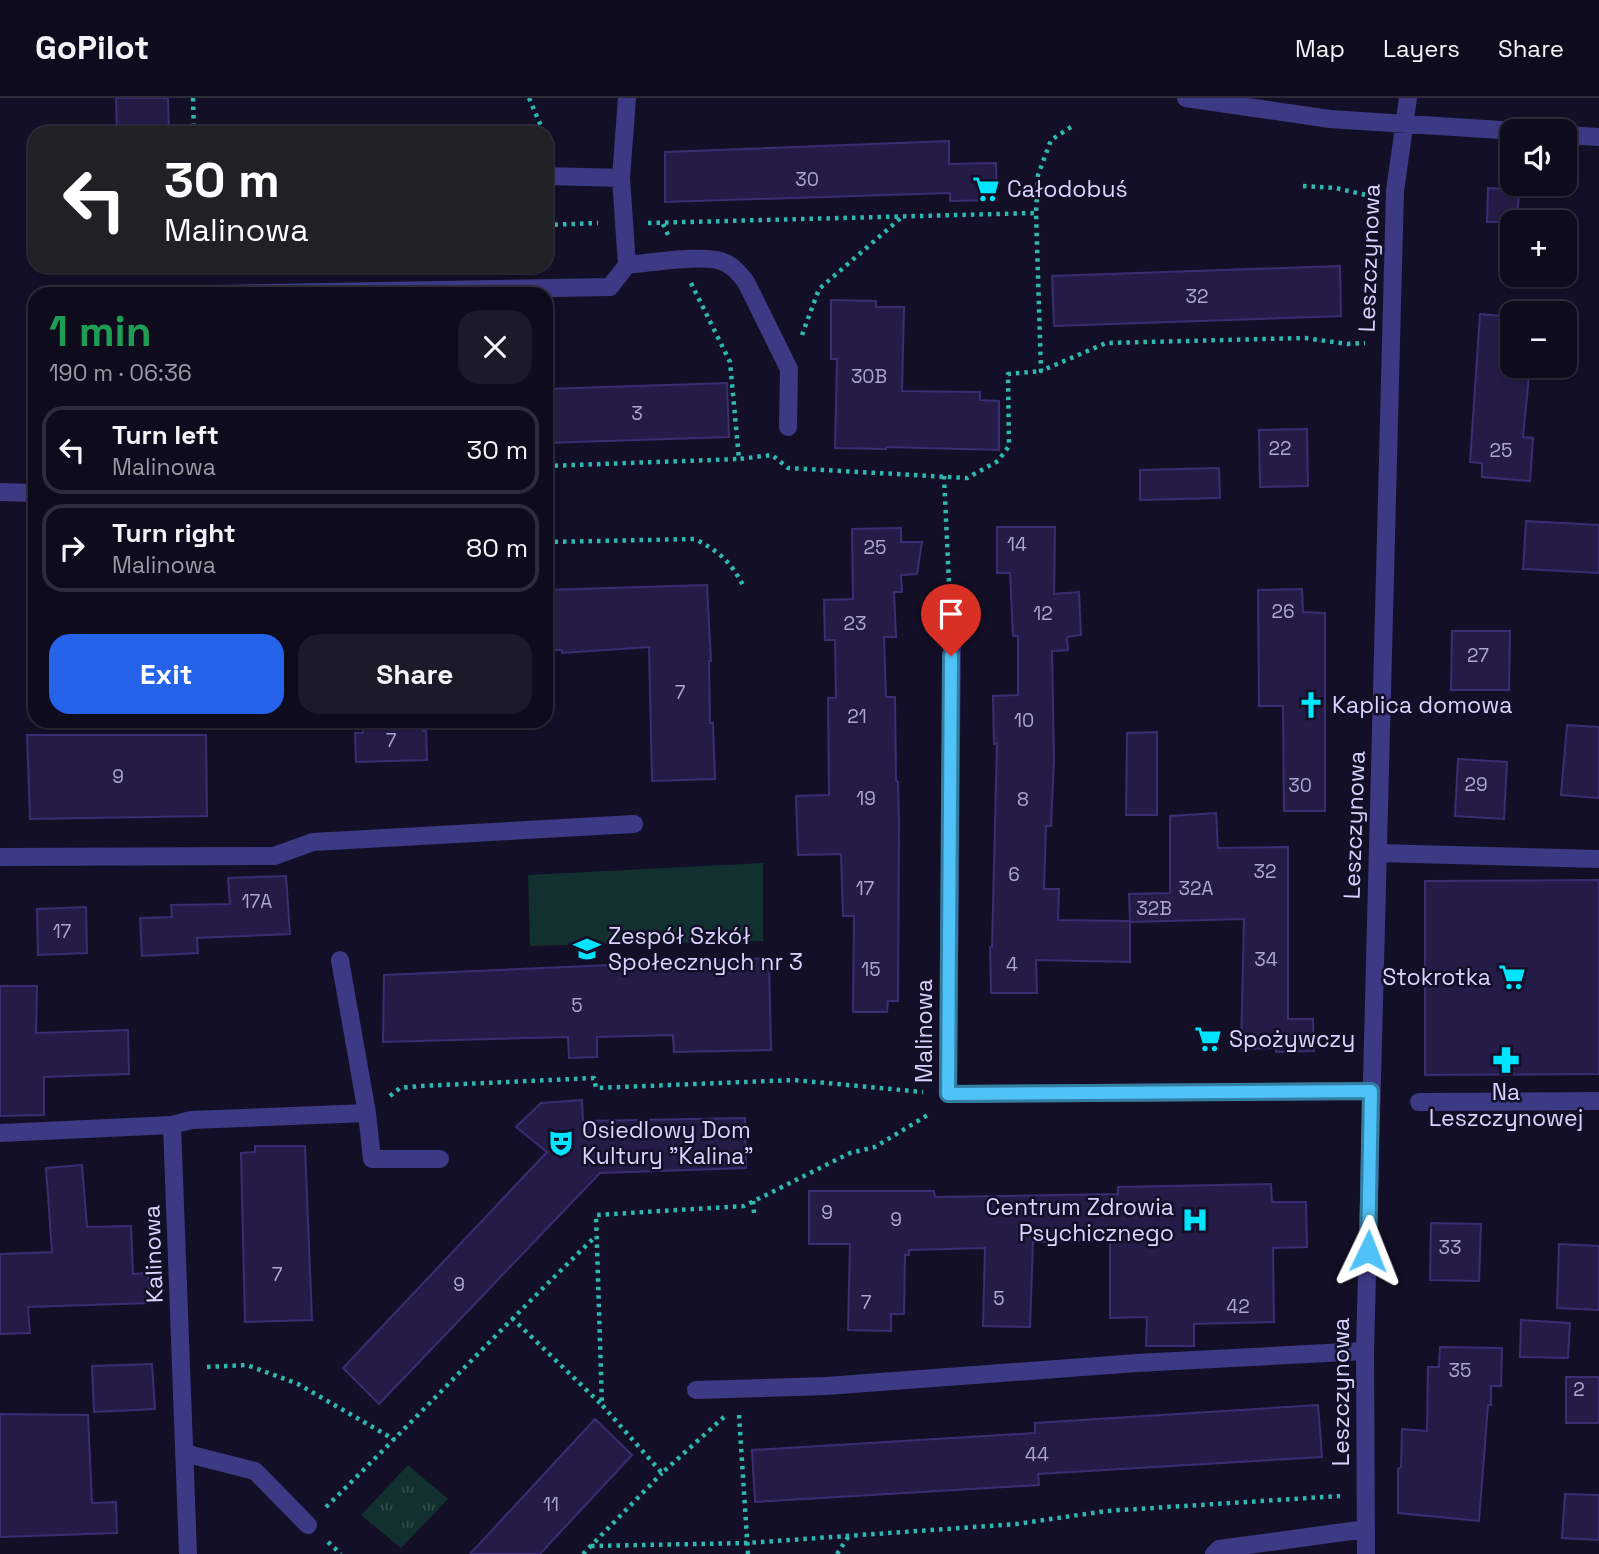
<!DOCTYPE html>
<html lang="en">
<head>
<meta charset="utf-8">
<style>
  body { margin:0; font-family:"Space Grotesk",sans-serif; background:#1c1929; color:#f1f3f6; height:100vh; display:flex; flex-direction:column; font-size:26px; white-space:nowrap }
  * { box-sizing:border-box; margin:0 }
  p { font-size:23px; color:#9b9ba3 }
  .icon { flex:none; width:38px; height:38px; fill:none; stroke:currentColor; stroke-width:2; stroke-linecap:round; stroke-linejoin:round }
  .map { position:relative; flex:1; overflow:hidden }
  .drawer { position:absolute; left:28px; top:189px; width:525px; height:441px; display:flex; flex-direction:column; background:#0e0b1c; border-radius:21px; box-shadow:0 2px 5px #0004,0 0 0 2px #2e2b3b }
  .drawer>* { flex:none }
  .banner { position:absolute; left:28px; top:28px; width:525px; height:147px; border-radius:21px; box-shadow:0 2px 5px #0004,0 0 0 2px #2e2b3b; background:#202124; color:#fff; overflow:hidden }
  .controls { position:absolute; left:1500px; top:21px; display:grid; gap:14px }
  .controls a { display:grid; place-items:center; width:77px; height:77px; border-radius:14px; background:#0e0b1c; box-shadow:0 2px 5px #0004,0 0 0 2px #2e2b3b; font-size:35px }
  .pin { position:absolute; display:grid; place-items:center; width:60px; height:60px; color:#fff; margin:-72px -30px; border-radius:50% 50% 50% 0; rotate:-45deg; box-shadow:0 0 7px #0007 }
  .pin .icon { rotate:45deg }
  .me { position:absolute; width:77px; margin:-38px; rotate:2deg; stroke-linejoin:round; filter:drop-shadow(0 0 5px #0008) }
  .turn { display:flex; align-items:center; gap:24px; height:147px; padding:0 21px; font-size:32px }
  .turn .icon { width:91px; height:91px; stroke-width:2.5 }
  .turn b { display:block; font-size:49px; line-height:60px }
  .round { display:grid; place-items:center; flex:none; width:74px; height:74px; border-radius:21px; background:#1c1929 }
  .head { display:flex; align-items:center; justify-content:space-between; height:119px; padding:0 21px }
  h1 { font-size:42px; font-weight:800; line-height:52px; color:#1e9e55 }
  .button { display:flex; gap:14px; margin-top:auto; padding:14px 21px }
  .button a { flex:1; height:80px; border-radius:21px; background:#2563eb; color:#fff; font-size:28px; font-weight:800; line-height:80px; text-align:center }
  .button a+a { background:#1c1929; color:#f1f3f6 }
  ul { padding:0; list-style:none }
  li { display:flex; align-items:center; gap:21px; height:88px; margin:0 14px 10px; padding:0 7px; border:4px solid #2e2b3b; border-radius:21px }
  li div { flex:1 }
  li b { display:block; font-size:26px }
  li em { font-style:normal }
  header { display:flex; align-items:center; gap:42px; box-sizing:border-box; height:98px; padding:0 35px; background:#0e0b1c; border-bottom:2px solid #2e2b3b }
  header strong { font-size:33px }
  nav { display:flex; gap:38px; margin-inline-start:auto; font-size:24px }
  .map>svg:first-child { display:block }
  .grass { fill:#12302f }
  .park { fill:url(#park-tufts) }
  .building { fill:#241b47; stroke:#3b2d73; stroke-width:2 }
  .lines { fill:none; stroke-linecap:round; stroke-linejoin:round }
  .path { stroke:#2fb8b0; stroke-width:4.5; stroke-dasharray:3.5 5; stroke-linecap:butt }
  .minor { stroke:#3d3a85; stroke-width:18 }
  .route-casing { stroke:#337fa1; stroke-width:18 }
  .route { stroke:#4fc3f7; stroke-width:12 }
  .labels { text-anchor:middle; stroke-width:5; stroke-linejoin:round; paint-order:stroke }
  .number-label { font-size:19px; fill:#aca6d1 }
  .poi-label { font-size:23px; fill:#d9d4ff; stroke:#130f26; text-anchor:start }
  .street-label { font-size:23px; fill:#d9d4ff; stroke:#130f26 }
</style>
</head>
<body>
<header>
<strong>GoPilot</strong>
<nav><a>Map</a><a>Layers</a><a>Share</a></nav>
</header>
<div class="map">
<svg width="1599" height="1456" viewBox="0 0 1599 1456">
  <defs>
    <pattern id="park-tufts" width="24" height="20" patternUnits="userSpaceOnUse" patternTransform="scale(1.75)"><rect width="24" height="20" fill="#12302f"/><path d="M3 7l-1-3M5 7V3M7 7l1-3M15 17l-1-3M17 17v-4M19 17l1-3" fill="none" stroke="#344d4e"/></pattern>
  </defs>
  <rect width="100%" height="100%" fill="#130f26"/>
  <path class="grass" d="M763 765V843L530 848 528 777Z"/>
  <path class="park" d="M408 1367 448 1401 401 1450 361 1417Z"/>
  <path class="building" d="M116 0H168L169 35H117Z
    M949 43V66L996 65 997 102 950 103V95L665 104V54Z
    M1488 90 1519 92 1517 124H1487Z
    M1340 168 1341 218 1054 228 1052 178Z
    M831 202 876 203V209H904L902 293 980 294V302L999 303V352L886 349V351L835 350 837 261H831Z
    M1480 216 1512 219V268H1530L1523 339 1533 340 1530 383 1482 379V365L1470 364Z
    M727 285 729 339 546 345V291Z
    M1307 331 1308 388 1260 389 1259 332Z
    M1219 370 1220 400 1140 402V372Z
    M1526 423 1599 427V475L1523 471Z
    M997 429H1055L1054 496 1079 494 1081 537 1067 539 1068 552 1052 553 1054 662 1051 728H1046L1044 791H1059L1058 822 1130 823 1129 796 1170 795V718L1216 715 1218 750 1288 749V921H1313L1314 953 1276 954V950L1241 951 1244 821 1130 824V864L1036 862 1037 895H991L990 849H992L997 645 994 646 993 598 1018 597V538H1013L1010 475H997Z
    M901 430V444H922L917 476 901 477 902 494H894L896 539H884L886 599H895L896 683 898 684 899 726 898 903H888L887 914H853L854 818H843L841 756 798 757 796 698 829 697 828 600H836L835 542H825L824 502 853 501 852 431Z
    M707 487 711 563H709L710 625H713L715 681 652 683 649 549 562 555V552H546V492Z
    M1302 491 1303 514 1325 515V713H1284L1283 608H1259L1258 492Z
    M1452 533H1510L1509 592H1451Z
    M363 623H423V633H426L427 662 356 664 355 635H363Z
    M1567 627 1599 629V700L1561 697Z
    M1157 634V717H1126L1127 635Z
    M27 637H206L207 718 30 721Z
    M1458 661 1507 664 1504 721 1455 718Z
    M286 778 290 836 197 840 198 855 142 858 140 820 172 819 171 807 230 806 228 780Z
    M1599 782V976L1425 977V783Z
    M86 809 87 855 38 857 37 811Z
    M769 860 771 952 674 954 673 937 597 939V959L569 960 568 939 383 944 384 877Z
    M0 888H37L36 935 128 932 129 976 44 979V1017L0 1018Z
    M582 1002 583 1023 745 1020 746 1070 600 1075 379 1306 343 1270 547 1054 516 1029 541 1005Z
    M255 1048H305L312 1222 245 1224 241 1055 255 1054Z
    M82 1067 87 1129 131 1128 133 1176 148 1175 150 1205 28 1209 30 1235 0 1236V1156L52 1154 46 1070Z
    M1271 1086 1272 1104H1306L1307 1149 1273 1150 1274 1224 1194 1226V1248H1146L1147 1219 1110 1220V1142L1033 1144 1030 1229 983 1228 985 1150 909 1152V1157H905L904 1216H891V1233L848 1232 850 1146H809V1093H934L935 1099 1118 1096V1089Z
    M1431 1125 1481 1126 1479 1183 1430 1182Z
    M1559 1146 1599 1148V1212L1557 1210Z
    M1521 1222 1570 1225 1568 1260 1520 1259Z
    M1440 1249 1502 1250 1501 1288H1491V1307H1488L1479 1423 1398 1415V1371L1401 1369 1402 1331 1427 1333 1428 1269H1439Z
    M152 1266 155 1311 94 1314 92 1268Z
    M1566 1279H1599V1325H1566Z
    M1318 1307 1322 1359 1038 1376 1039 1387 755 1404 752 1352 1035 1335V1325Z
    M0 1316 88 1317 92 1405 116 1404 117 1435 0 1439Z
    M595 1321 632 1357 540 1456H470Z
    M1565 1396 1599 1397V1442L1562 1440Z"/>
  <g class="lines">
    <path class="path" d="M193 0 194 35
      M529 0 544 35
      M1071 29 1051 42 1038 77 1036 115 1041 273 1106 245 1305 240 1347 246 1365 245
      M546 40 551 52
      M1303 88 1336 90 1366 97 1369 95
      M648 125 1036 115
      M663 126 668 137
      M546 127 598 125
      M691 185 730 264 739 361 772 357 788 370 967 380 998 363 1009 348 1008 276 1041 273
      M802 237 819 191 902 119
      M546 368 739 361
      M944 378 950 507
      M546 444 695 441C720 454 730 463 744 489
      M390 998 400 990 420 988 594 980 596 990 794 982 923 994
      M753 1103 754 1115
      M512 1220 601 1306
      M207 1269 247 1267 298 1286 395 1342
      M739 1317 748 1456
      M724 1319 662 1375 602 1307 596 1117 744 1108 850 1055 875 1049 931 1015
      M326 1409C417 1320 504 1227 596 1138
      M328 1444 341 1456
      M591 1448 747 1445 1017 1426 1106 1413 1340 1398
      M583 1456 662 1375
      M837 1456 848 1439"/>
    <path class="minor" d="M1186 0 1330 21 1516 33
      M1564 37 1599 39
      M546 78 621 80
      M627 167C651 165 707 155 726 165 735 169 740 177 746 184L789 271 788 329
      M213 196 610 189 627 167 621 80 627 0
      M0 394 35 395
      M952 530 948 996 1371 993
      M1378 755 1599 761
      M0 759 274 758 313 744 634 726
      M1419 1004 1599 1003
      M367 1015 372 1061H440
      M172 1027 191 1022 367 1015 340 862
      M0 1035 172 1027 188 1456
      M696 1292 826 1288 1137 1265 1365 1253
      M184 1355 255 1373 308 1427
      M1214 1456 1219 1451 1366 1431
      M1366 1456 1365 1253 1391 244 1395 93 1408 0"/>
  </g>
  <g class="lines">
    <defs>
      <path id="route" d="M951 558 948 996 1371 993 1368 1153"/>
    </defs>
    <use href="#route" class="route-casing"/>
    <use href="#route" class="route"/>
  </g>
  <defs>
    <symbol id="supermarket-bare" viewBox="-9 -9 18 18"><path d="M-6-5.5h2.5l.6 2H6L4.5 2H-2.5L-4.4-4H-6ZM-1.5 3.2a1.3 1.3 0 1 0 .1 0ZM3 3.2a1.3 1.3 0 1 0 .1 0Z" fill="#00e5ff" stroke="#130f26" stroke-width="2.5" paint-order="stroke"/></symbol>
    <symbol id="church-bare" viewBox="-9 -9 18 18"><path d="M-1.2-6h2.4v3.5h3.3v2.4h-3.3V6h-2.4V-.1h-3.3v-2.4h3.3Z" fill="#00e5ff" stroke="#130f26" stroke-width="2.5" paint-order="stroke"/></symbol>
    <symbol id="school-bare" viewBox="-9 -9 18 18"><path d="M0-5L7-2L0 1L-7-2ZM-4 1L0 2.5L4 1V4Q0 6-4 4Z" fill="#00e5ff" stroke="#130f26" stroke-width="2.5" paint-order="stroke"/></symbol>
    <symbol id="pharmacy-bare" viewBox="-9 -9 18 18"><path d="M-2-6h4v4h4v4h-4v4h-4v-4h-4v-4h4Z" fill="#00e5ff" stroke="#130f26" stroke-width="2.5" paint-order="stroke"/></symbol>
    <symbol id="theatre-bare" viewBox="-9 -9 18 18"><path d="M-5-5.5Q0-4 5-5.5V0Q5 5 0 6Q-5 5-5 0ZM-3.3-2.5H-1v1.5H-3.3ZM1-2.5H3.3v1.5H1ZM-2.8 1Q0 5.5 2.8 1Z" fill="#00e5ff" stroke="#130f26" stroke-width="2.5" paint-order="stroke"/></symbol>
    <symbol id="hospital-bare" viewBox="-9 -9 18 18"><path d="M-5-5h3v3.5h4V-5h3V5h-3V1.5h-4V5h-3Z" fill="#00e5ff" stroke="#130f26" stroke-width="2.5" paint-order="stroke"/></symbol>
  </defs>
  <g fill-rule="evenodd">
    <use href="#supermarket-bare" x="967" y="72" width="38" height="38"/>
    <use href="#church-bare" x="1292" y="588" width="38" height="38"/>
    <use href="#school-bare" x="568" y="832" width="38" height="38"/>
    <use href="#supermarket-bare" x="1493" y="860" width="38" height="38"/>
    <use href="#supermarket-bare" x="1189" y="922" width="38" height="38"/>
    <use href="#pharmacy-bare" x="1487" y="943" width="38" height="38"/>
    <use href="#theatre-bare" x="542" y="1026" width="38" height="38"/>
    <use href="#hospital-bare" x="1176" y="1103" width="38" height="38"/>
  </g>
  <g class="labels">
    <g class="number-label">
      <text x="807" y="88">30</text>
      <text x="1197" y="205">32</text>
      <text x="869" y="285">30B</text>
      <text x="637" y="322">3</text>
      <text x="1280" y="357">22</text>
      <text x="1501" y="359">25</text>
      <text x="1017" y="453">14</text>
      <text x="875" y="456">25</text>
      <text x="1283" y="520">26</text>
      <text x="1043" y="522">12</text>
      <text x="855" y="532">23</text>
      <text x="1478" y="564">27</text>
      <text x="680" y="601">7</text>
      <text x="857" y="625">21</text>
      <text x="1024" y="629">10</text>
      <text x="391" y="649">7</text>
      <text x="118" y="685">9</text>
      <text x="1476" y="693">29</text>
      <text x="1300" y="694">30</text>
      <text x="866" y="707">19</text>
      <text x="1023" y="708">8</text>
      <text x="1265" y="780">32</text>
      <text x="1014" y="783">6</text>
      <text x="865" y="797">17</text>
      <text x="1196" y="797">32A</text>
      <text x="257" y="810">17A</text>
      <text x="1154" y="817">32B</text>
      <text x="62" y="840">17</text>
      <text x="1266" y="868">34</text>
      <text x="1012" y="873">4</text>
      <text x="871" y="878">15</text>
      <text x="577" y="914">5</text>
      <text x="827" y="1121">9</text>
      <text x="896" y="1128">9</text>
      <text x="1450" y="1156">33</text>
      <text x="277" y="1183">7</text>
      <text x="459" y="1193">9</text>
      <text x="999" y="1207">5</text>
      <text x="866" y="1211">7</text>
      <text x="1238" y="1215">42</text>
      <text x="1460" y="1279">35</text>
      <text x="1579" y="1298">2</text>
      <text x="1037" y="1363">44</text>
      <text x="551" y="1413">11</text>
    </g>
    <g class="poi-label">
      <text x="1007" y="99">Całodobuś</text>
      <text x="1332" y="615">Kaplica domowa</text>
      <text x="608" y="846">Zespół Szkół<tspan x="608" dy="26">Społecznych nr 3</tspan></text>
      <text x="1491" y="887" text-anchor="end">Stokrotka</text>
      <text x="1229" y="949">Spożywczy</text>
      <text x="1506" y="1002" text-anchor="middle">Na<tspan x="1506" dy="26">Leszczynowej</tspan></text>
      <text x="582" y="1040">Osiedlowy Dom<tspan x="582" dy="26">Kultury "Kalina"</tspan></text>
      <text x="1174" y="1117" text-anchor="end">Centrum Zdrowia<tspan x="1174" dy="26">Psychicznego</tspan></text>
    </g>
    <g class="street-label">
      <text transform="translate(1369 160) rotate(-88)" y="8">Leszczynowa</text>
      <text transform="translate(1354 727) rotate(-88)" y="8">Leszczynowa</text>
      <text transform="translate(924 933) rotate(-90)" y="8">Malinowa</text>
      <text transform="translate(153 1156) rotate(-92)" y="8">Kalinowa</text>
      <text transform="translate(1341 1294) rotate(-90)" y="8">Leszczynowa</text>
    </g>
  </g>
</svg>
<div class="controls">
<a><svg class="icon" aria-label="sound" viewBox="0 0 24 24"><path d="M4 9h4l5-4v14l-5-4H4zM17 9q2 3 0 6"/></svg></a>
<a>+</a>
<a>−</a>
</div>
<div class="pin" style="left:951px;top:558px;background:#d93025"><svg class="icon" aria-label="arrive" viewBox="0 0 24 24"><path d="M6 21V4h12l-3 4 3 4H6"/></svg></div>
<svg class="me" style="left:1368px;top:1153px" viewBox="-20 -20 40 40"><path d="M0-17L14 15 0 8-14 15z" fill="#4fc3f7" stroke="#fff" stroke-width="4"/></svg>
<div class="banner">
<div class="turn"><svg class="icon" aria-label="left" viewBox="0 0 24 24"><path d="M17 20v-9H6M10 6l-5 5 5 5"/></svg><div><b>30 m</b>Malinowa</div></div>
</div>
<section class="drawer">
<div class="head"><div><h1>1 min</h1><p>190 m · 06:36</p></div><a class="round"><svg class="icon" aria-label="close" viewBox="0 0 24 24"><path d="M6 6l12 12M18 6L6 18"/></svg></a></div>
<ul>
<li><svg class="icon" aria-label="left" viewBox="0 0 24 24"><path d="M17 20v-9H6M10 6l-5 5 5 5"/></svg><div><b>Turn left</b><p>Malinowa</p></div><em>30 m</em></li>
<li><svg class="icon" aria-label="right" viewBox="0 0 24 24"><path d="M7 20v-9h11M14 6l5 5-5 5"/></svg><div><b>Turn right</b><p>Malinowa</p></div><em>80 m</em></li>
</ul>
<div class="button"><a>Exit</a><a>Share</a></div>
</section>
</div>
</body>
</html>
